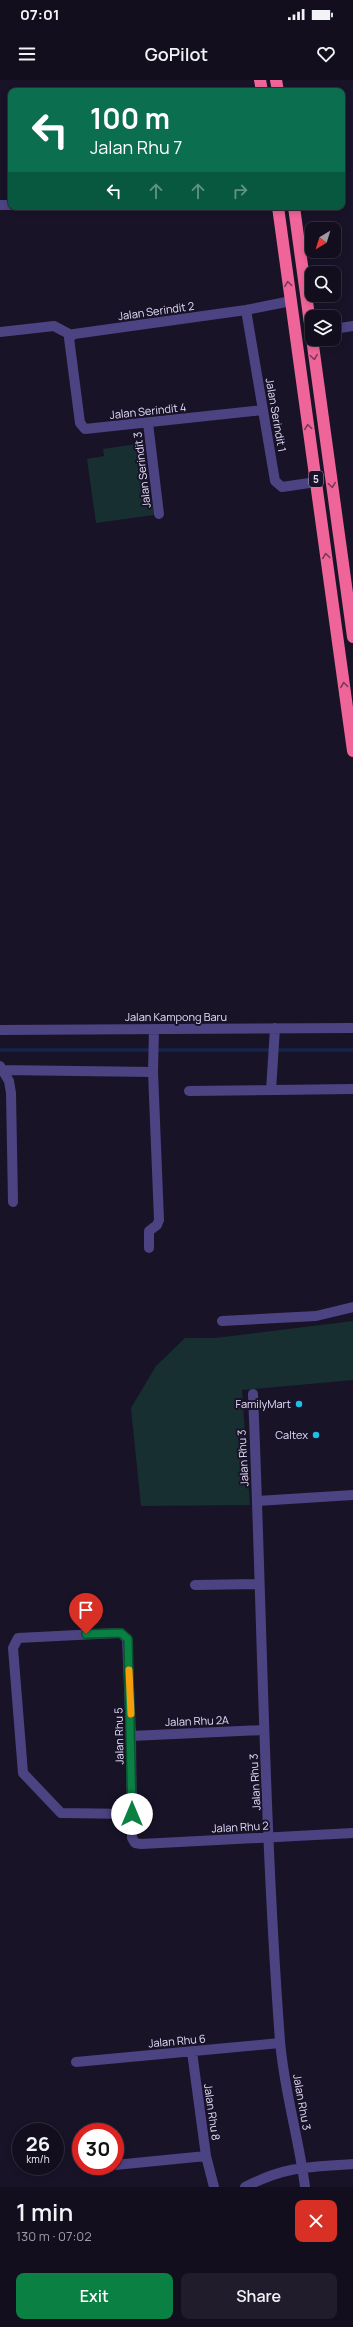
<!DOCTYPE html>
<html lang="en">
<head>
<meta charset="utf-8">
<style>
  body { margin:0; font-family:Manrope,sans-serif; background:#201c2b; color:#f1f3f6; height:100vh; display:flex; flex-direction:column; font-size:15px; white-space:nowrap }
  * { box-sizing:border-box; margin:0 }
  p { font-size:13px; color:#9d9ca4 }
  .icon { flex:none; width:22px; height:22px; fill:none; stroke:currentColor; stroke-width:2; stroke-linecap:round; stroke-linejoin:round }
  .map { position:relative; height:2107px; overflow:hidden }
  .panel { display:flex; flex-direction:column; background:#130e1e; flex:1 }
  .panel>* { flex:none }
  .hud { position:absolute; left:8px; top:8px; width:337px; height:122px; border-radius:8px; box-shadow:0 2px 6px #0003,0 0 0 1px #322e3c; background:#0b6e4f; color:#fff; overflow:hidden }
  .needle { width:26px; rotate:218deg }
  .controls { position:absolute; left:305px; top:142px; display:grid; gap:8px }
  .controls a { display:grid; place-items:center; width:36px; height:36px; border-radius:8px; background:#130e1e; box-shadow:0 2px 6px #0003,0 0 0 1px #322e3c; font-size:20px }
  .speed { position:absolute; left:12px; top:2043px; display:flex; gap:8px; font-size:20px; font-weight:700; text-align:center }
  .speed>* { display:grid; place-content:center; width:52px; height:52px; border-radius:50%; background:#130e1e; box-shadow:0 2px 6px #0003,0 0 0 1px #322e3c; line-height:1 }
  .speed small { font-size:10px; font-weight:400 }
  .speed .limit { border:6px solid #d22; background:#fff; color:#111 }
  .pin { position:absolute; display:grid; place-items:center; width:34px; height:34px; color:#fff; margin:-41px -17px; border-radius:50% 50% 50% 0; rotate:-45deg; box-shadow:0 0 4px #0007 }
  .pin .icon { rotate:45deg }
  .me { position:absolute; width:44px; margin:-22px; rotate:0deg; stroke-linejoin:round; filter:drop-shadow(0 0 3px #0008) }
  .turn { display:flex; align-items:center; gap:14px; height:84px; padding:0 16px; font-size:18px }
  .turn .icon { width:52px; height:52px; stroke-width:2.5 }
  .turn b { display:block; font-size:28px; line-height:34px }
  .lanes { display:flex; align-items:center; height:38px; padding:0 16px; background:#0003; justify-content:center; gap:20px; direction:ltr }
  .lanes .off { opacity:.35 }
  .round { display:grid; place-items:center; flex:none; width:42px; height:42px; border-radius:8px; background:#201c2b }
  .summary { display:flex; align-items:center; justify-content:space-between; height:68px; padding:0 16px }
  h1 { font-size:24px; font-weight:600; line-height:30px }
  .action { display:flex; gap:8px; margin-top:auto; padding:8px 16px }
  .action a { flex:1; height:46px; border-radius:8px; background:#0b8043; color:#fff; font-size:16px; font-weight:600; line-height:46px; text-align:center }
  .action a+a { background:#201c2b; color:#f1f3f6 }
  .status { display:flex; justify-content:space-between; align-items:center; height:28px; padding:0 20px; background:#130e1e; direction:ltr }
  .status svg { height:11px; fill:currentColor }
  header { display:flex; justify-content:space-between; align-items:center; height:52px; padding:0 16px; background:#130e1e; font-size:18px; font-weight:600 }
  .map>svg:first-child { display:block }
  .green { fill:#172f31 }
  .lines { fill:none; stroke-linecap:round; stroke-linejoin:round }
  .stream { stroke:#15244a; stroke-width:3.5 }
  .street { stroke:#4c4382; stroke-width:10 }
  .highway { stroke:#ef6599; stroke-width:12 }
  .oneway { stroke:#79385b }
  .route-casing { stroke:#07532c; stroke-width:10 }
  .route { stroke:#0b8043; stroke-width:7 }
  .slow { stroke:#f59e0b; stroke-width:7 }
  .poi-dot { fill:#1ebfe7; stroke:#191328; stroke-width:1.5 }
  .labels { text-anchor:middle; stroke-width:4; stroke-linejoin:round; paint-order:stroke }
  .shield { fill:#191328; stroke:#a7a0bc; stroke-width:1 }
  .shield-label { font-size:10px; font-weight:bold; fill:#e4ddfb }
  .street-label { font-size:11px; fill:#e4ddfb; stroke:#191328 }
  .poi-label { font-size:11px; fill:#e4ddfb; stroke:#191328; text-anchor:end }
</style>
</head>
<body>
<div class="status"><b>07:01</b><svg viewBox="0 0 49 12"><path d="M0 12V9h3v3zM5 12V6h3v6zM10 12V3h3v9zM15 12V0h3v12zM26 1h20v11H26zM47 4h2v5h-2z"/></svg></div>
<header><svg class="icon" aria-label="menu" viewBox="0 0 24 24"><path d="M4 6h16M4 12h16M4 18h16"/></svg>GoPilot<svg class="icon" aria-label="heart" viewBox="0 0 24 24"><path d="M12 20l-8-8c-3-5 5-10 8-4 3-6 11-1 8 4z"/></svg></header>
<div class="map">
<svg width="353" height="2107" viewBox="0 0 353 2107">
  <rect width="100%" height="100%" fill="#191328"/>
  <path class="green" d="M143 363 154 435 96 443 87 379 104 376 103 369Z
    M353 1241V1300L242 1310 250 1425 141 1426 131 1328 156 1286 185 1258H215Z"/>
  <g class="lines">
    <path class="stream" d="M0 970H353"/>
    <path class="street" d="M0 125H11
      M246 230 275 401 282 407 316 402
      M334 249 353 246
      M0 252 54 246 71 255
      M263 330 85 349 80 343 69 258 74 254 246 230 291 221
      M148 343 159 434
      M0 950 353 948
      M0 986 9 1001 11 1013 13 1122
      M0 990 153 992
      M271 1010 275 948
      M189 1011 353 1009
      M149 1168V1151L157 1145 159 1140 153 992 154 949
      M222 1241 316 1236 353 1227
      M253 1314C262 1529 264 1746 280 1961 284 2011 299 2058 305 2107
      M257 1421 353 1415
      M195 1505 259 1504
      M131 1656 264 1650
      M132 1734 61 1733 23 1693 13 1568 18 1558 117 1553H121L127 1559 131 1656 132 1758 135 1763 141 1764 353 1753
      M76 1982 280 1963
      M206 2076 214 2107
      M115 2085 206 2076 192 1972
      M245 2107C286 2086 308 2087 353 2084"/>
    <path class="highway" d="M260 0 262 11
      M276 0 278 11
      M278 127 353 671
      M294 127 353 557"/>
  </g>
  <defs><path id="oneway-chevron" d="M-2-3.5L2.5 0L-2 3.5" fill="none" stroke-width="1.6" stroke-linecap="round" stroke-linejoin="round"/></defs>
  <g class="oneway">
    <use href="#oneway-chevron" transform="translate(288 204) rotate(-98)"/>
    <use href="#oneway-chevron" transform="translate(314 277) rotate(82)"/>
    <use href="#oneway-chevron" transform="translate(308 347) rotate(-98)"/>
    <use href="#oneway-chevron" transform="translate(332 405) rotate(82)"/>
    <use href="#oneway-chevron" transform="translate(326 476) rotate(-98)"/>
    <use href="#oneway-chevron" transform="translate(344 605) rotate(-98)"/>
  </g>
  <g class="lines">
    <defs>
      <path id="route" d="M86 1554 121 1553 128 1559 132 1734"/>
    </defs>
    <use href="#route" class="route-casing"/>
    <use href="#route" class="route"/>
    <path class="slow" d="M129 1590 131 1634"/>
  </g>
  <g class="poi-dot">
    <circle cx="299" cy="1324" r="4"/>
    <circle cx="316" cy="1355" r="4"/>
  </g>
  <g class="labels">
    <rect class="shield" x="309" y="391" width="14" height="16" rx="3"/>
    <g class="shield-label">
      <text x="316" y="403">5</text>
    </g>
    <g class="street-label">
      <text transform="translate(156 231) rotate(-8)" y="4">Jalan Serindit 2</text>
      <text transform="translate(148 331) rotate(-6)" y="4">Jalan Serindit 4</text>
      <text transform="translate(276 335) rotate(80)" y="4">Jalan Serindit 1</text>
      <text transform="translate(142 390) rotate(-97)" y="4">Jalan Serindit 3</text>
      <text x="176" y="941">Jalan Kampong Baru</text>
      <text transform="translate(243 1378) rotate(-93)" y="4">Jalan Rhu 3</text>
      <text transform="translate(197 1641) rotate(-2)" y="4">Jalan Rhu 2A</text>
      <text transform="translate(119 1656) rotate(-91)" y="4">Jalan Rhu 5</text>
      <text transform="translate(255 1702) rotate(-93)" y="4">Jalan Rhu 3</text>
      <text transform="translate(240 1747) rotate(-3)" y="4">Jalan Rhu 2</text>
      <text transform="translate(177 1961) rotate(-5)" y="4">Jalan Rhu 6</text>
      <text transform="translate(302 2022) rotate(80)" y="4">Jalan Rhu 3</text>
      <text transform="translate(212 2032) rotate(82)" y="4">Jalan Rhu 8</text>
    </g>
    <g class="poi-label">
      <text x="291" y="1328">FamilyMart</text>
      <text x="308" y="1359">Caltex</text>
    </g>
  </g>
</svg>
<div class="controls">
<a><svg class="needle" viewBox="-14 -14 28 28"><path d="M0-13l5 13h-10z" fill="#e53935"/><path d="M0 13l5-13h-10z" fill="#9d9ca4"/></svg></a>
<a><svg class="icon" aria-label="search" viewBox="0 0 24 24"><circle cx="10" cy="10" r="6"/><path d="M15 15l6 6"/></svg></a>
<a><svg class="icon" aria-label="layers" viewBox="0 0 24 24"><path d="M12 4l9 5-9 5-9-5zM3 14l9 5 9-5"/></svg></a>
</div>
<div class="speed"><div>26<small>km/h</small></div><div class="limit">30</div></div>
<div class="pin" style="left:86px;top:1554px;background:#d93025"><svg class="icon" aria-label="arrive" viewBox="0 0 24 24"><path d="M6 21V4h12l-3 4 3 4H6"/></svg></div>
<svg class="me" style="left:132px;top:1734px" viewBox="-20 -20 40 40"><circle r="19" fill="#fff"/><path d="M0-13L10 11 0 6-10 11z" fill="#0b8043"/></svg>
<div class="hud">
<div class="turn"><svg class="icon" aria-label="left" viewBox="0 0 24 24"><path d="M17 20v-9H6M10 6l-5 5 5 5"/></svg><div><b>100 m</b>Jalan Rhu 7</div></div>
<div class="lanes"><svg class="icon" aria-label="left" viewBox="0 0 24 24"><path d="M17 20v-9H6M10 6l-5 5 5 5"/></svg><svg class="icon off" aria-label="ahead" viewBox="0 0 24 24"><path d="M12 20V5M6 11l6-6 6 6"/></svg><svg class="icon off" aria-label="ahead" viewBox="0 0 24 24"><path d="M12 20V5M6 11l6-6 6 6"/></svg><svg class="icon off" aria-label="right" viewBox="0 0 24 24"><path d="M7 20v-9h11M14 6l5 5-5 5"/></svg></div>
</div>
</div>
<section class="panel">
<div class="summary"><div><h1>1 min</h1><p>130 m · 07:02</p></div><a class="round" style="background:#d93025;color:#fff"><svg class="icon" aria-label="close" viewBox="0 0 24 24"><path d="M6 6l12 12M18 6L6 18"/></svg></a></div>
<div class="action"><a>Exit</a><a>Share</a></div>
</section>
</body>
</html>
